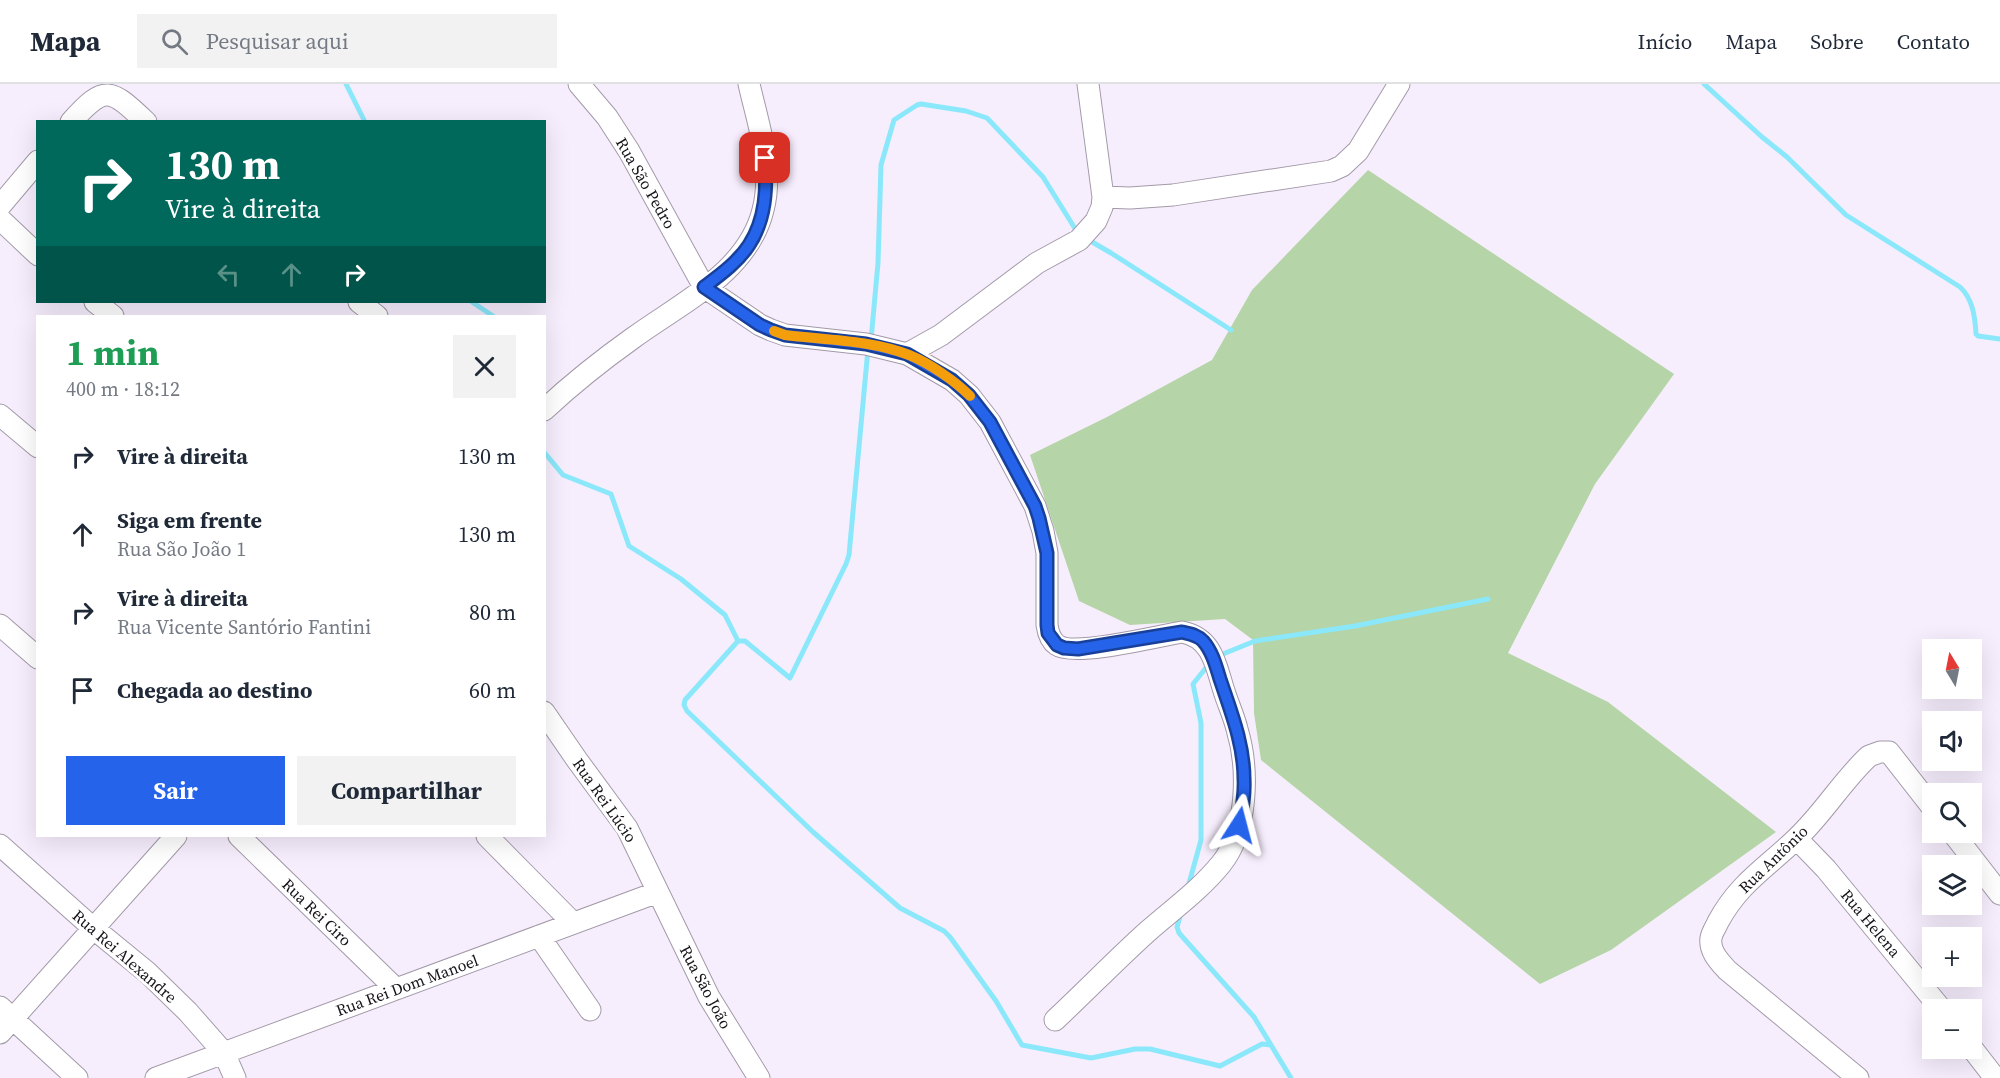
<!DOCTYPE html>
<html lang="pt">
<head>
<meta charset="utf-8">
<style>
  body { margin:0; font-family:"Source Serif 4",serif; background:#f2f2f3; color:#1f2937; height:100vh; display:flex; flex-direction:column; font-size:22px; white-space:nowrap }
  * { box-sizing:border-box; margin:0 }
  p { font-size:20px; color:#747a83 }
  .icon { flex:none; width:33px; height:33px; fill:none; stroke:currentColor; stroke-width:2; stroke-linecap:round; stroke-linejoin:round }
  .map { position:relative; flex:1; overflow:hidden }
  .side { position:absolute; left:36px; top:231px; width:510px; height:522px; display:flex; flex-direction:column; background:#fff; border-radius:0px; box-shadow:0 6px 24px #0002 }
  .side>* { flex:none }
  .guide { position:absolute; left:36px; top:36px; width:510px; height:183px; border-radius:0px; box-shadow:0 6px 24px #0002; background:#00695c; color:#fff; overflow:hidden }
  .needle { width:39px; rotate:350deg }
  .fabs { position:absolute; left:1922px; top:555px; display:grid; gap:12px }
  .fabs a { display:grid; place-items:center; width:60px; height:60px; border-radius:0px; background:#fff; box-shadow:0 6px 24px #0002; font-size:30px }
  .pin { position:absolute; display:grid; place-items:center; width:51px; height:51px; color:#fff; margin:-26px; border-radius:12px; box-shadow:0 3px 9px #0006 }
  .me { position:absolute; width:66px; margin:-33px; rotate:9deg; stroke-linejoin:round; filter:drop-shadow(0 0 4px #0008) }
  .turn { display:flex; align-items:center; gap:21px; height:126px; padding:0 30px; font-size:27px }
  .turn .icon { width:78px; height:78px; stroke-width:2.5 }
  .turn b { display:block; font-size:42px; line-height:51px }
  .lanes { display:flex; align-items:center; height:57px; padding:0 30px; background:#0003; justify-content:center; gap:30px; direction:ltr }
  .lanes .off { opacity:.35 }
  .round { display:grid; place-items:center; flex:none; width:63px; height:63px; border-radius:0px; background:#f2f2f3 }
  .summary { display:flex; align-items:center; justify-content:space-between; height:102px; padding:0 30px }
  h1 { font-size:36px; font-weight:700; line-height:45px; color:#1e9e55 }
  .action { display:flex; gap:12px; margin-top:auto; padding:12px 30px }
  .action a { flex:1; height:69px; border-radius:0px; background:#2563eb; color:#fff; font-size:24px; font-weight:700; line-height:69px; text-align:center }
  .action a+a { background:#f2f2f3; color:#1f2937 }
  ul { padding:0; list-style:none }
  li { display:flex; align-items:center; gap:18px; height:78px; padding:0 30px }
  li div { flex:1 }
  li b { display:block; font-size:22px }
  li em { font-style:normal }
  header { display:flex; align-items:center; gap:36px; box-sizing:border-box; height:84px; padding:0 30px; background:#fff; border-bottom:2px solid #e0e1e3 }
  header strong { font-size:28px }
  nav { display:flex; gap:33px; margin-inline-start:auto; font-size:21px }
  .search { width:420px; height:54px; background:#f2f2f3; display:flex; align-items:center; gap:15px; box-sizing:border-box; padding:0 21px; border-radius:0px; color:#747a83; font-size:22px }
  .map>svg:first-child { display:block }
  .green { fill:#b5d4a7 }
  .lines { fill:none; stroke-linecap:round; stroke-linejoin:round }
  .stream { stroke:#8be8fa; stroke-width:5 }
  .minor-casing { stroke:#a39aa9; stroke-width:23 }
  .minor { stroke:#fff; stroke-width:21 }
  .route-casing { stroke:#184099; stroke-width:15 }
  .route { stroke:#2563eb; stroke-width:10 }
  .slow { stroke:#f59e0b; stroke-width:10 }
  .labels { text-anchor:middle; stroke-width:6; stroke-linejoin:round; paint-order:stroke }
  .street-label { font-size:16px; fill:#161318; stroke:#fff }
</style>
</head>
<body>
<header>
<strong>Mapa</strong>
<div class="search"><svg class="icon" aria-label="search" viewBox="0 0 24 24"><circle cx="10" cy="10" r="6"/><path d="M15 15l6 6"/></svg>Pesquisar aqui</div>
<nav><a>Início</a><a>Mapa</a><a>Sobre</a><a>Contato</a></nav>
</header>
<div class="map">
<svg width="2000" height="994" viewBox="0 0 2000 994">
  <rect width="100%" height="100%" fill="#f7eefd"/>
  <path class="green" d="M1368 86 1674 290 1595 400 1508 569 1608 618 1776 748 1611 866 1540 900 1261 676 1254 629 1253 556 1225 535 1130 541 1079 517 1030 371 1107 333 1212 276 1252 206Z"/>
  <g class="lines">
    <path class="stream" d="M346 0 365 38
      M1704 0 1762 53 1787 73 1846 131 1960 203C1973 215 1975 233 1976 250L1978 252 2000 255
      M1087 155 1111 169 1231 246
      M472 218 493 232
      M871 256 878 179 881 81 894 36 917 21 921 20 966 27 987 34 1043 93 1079 151
      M544 368 563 391 611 410 629 462 681 495 725 531 738 557
      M738 557H745L790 594 846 480 849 471 868 265
      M738 557 685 616 684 621 687 627 813 748 900 824 944 847 950 853 996 917 1022 961 1091 974 1135 965H1150L1220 982 1262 960 1271 961
      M1218 572 1255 557 1355 542 1488 515
      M1188 803 1201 756V639L1193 600 1209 580
      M1181 829 1177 843 1179 849 1254 933 1291 994"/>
    <defs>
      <path id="minor" d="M579 0 607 33 629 67 704 203 760 241 771 246 785 251 866 260 907 270 952 296 969 311 990 338 1035 422 1043 447 1047 469V541C1048 548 1050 556 1057 561 1074 573 1159 552 1182 548 1214 554 1216 584 1225 610 1229 622 1234 633 1237 645 1249 685 1248 747 1221 780 1200 806 1172 826 1147 848 1116 876 1086 907 1055 936
        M71 38C105 0 110 4 146 38
        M1103 113 1130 114 1173 111 1331 87 1342 82 1358 67 1399 0
        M0 122 38 77
        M0 135 38 171
        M95 218 113 232
        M359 218 377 232
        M907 270 941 251 1037 179 1079 156 1096 137 1102 123 1103 113 1088 0
        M544 326C572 300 602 276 633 254 681 219 748 188 763 126 774 84 758 40 749 0
        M0 331 38 363
        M0 541 38 574
        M544 628 577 676 627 744 709 913 759 994
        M1952 748 2000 810
        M239 752 396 905
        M487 752 573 839
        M1797 755 1826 785 1942 926
        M0 761 93 844 148 889 188 928 224 969 235 994
        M539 852 590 926
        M0 923 77 994
        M0 949 176 752
        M1971 963 1995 994
        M156 994 658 808
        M1858 994 1727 886C1719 877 1709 867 1711 854 1712 848 1716 843 1718 838 1739 799 1766 784 1796 755 1823 730 1842 697 1869 672L1880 668H1889L1932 723"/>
    </defs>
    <use href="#minor" class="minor-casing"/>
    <use href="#minor" class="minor"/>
  </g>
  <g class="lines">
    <defs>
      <path id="route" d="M765 74C767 104 766 135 749 161 738 178 720 191 704 203L760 241 771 246 785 251 866 260 907 270 952 296 969 311 990 338 1035 422 1039 434 1047 469V541L1048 549 1057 561 1064 564 1078 565 1182 548C1190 550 1198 551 1203 557 1212 567 1216 582 1220 595 1231 628 1244 660 1244 695 1245 711 1242 726 1239 741"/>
    </defs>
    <use href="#route" class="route-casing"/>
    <use href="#route" class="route"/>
    <path class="slow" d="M774 247 785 251C825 256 871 256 909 271 929 279 955 297 970 312"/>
  </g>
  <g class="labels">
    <g class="street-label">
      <text transform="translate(646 99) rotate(60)" y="6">Rua São Pedro</text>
      <text transform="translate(605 716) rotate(55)" y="6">Rua Rei Lúcio</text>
      <text transform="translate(1773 775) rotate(-44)" y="6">Rua Antônio</text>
      <text transform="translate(317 828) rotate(44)" y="6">Rua Rei Ciro</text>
      <text transform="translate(1871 839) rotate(50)" y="6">Rua Helena</text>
      <text transform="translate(125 872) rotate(41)" y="6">Rua Rei Alexandre</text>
      <text transform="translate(407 901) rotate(-20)" y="6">Rua Rei Dom Manoel</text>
      <text transform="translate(706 903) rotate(62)" y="6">Rua São João</text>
    </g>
  </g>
</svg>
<div class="fabs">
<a><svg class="needle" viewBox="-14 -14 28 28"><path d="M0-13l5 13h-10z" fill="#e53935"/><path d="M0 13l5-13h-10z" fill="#747a83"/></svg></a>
<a><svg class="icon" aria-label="sound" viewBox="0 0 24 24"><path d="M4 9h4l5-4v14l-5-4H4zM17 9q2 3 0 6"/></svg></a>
<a><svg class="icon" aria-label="search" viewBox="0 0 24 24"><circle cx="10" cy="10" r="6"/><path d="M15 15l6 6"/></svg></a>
<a><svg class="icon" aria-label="layers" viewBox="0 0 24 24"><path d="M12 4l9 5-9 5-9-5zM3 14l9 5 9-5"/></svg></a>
<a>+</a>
<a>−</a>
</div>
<div class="pin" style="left:765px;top:74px;background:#d93025"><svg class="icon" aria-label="arrive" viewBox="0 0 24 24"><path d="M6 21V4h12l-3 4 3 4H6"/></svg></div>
<svg class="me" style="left:1239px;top:741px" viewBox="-20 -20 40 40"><path d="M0-17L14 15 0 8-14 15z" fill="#2563eb" stroke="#fff" stroke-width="4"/></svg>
<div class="guide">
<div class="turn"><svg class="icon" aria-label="right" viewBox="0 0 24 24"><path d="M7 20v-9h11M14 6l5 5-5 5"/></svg><div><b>130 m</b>Vire à direita</div></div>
<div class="lanes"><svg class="icon off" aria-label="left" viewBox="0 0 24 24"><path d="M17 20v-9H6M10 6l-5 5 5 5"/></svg><svg class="icon off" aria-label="ahead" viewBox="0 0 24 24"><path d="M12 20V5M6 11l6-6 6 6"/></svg><svg class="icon" aria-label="right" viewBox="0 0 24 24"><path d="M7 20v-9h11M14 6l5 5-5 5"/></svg></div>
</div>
<section class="side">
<div class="summary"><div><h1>1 min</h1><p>400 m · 18:12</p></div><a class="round"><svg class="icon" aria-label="close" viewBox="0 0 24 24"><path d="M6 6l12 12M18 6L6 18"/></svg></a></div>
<ul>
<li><svg class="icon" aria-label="right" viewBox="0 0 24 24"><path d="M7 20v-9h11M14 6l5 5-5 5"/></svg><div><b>Vire à direita</b></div><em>130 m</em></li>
<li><svg class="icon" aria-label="ahead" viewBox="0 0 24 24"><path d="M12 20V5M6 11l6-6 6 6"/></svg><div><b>Siga em frente</b><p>Rua São João 1</p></div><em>130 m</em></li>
<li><svg class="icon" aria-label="right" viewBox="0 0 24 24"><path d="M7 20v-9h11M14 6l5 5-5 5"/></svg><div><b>Vire à direita</b><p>Rua Vicente Santório Fantini</p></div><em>80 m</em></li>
<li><svg class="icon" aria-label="arrive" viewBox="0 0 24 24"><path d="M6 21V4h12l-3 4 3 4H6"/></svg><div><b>Chegada ao destino</b></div><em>60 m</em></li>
</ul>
<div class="action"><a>Sair</a><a>Compartilhar</a></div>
</section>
</div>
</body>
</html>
